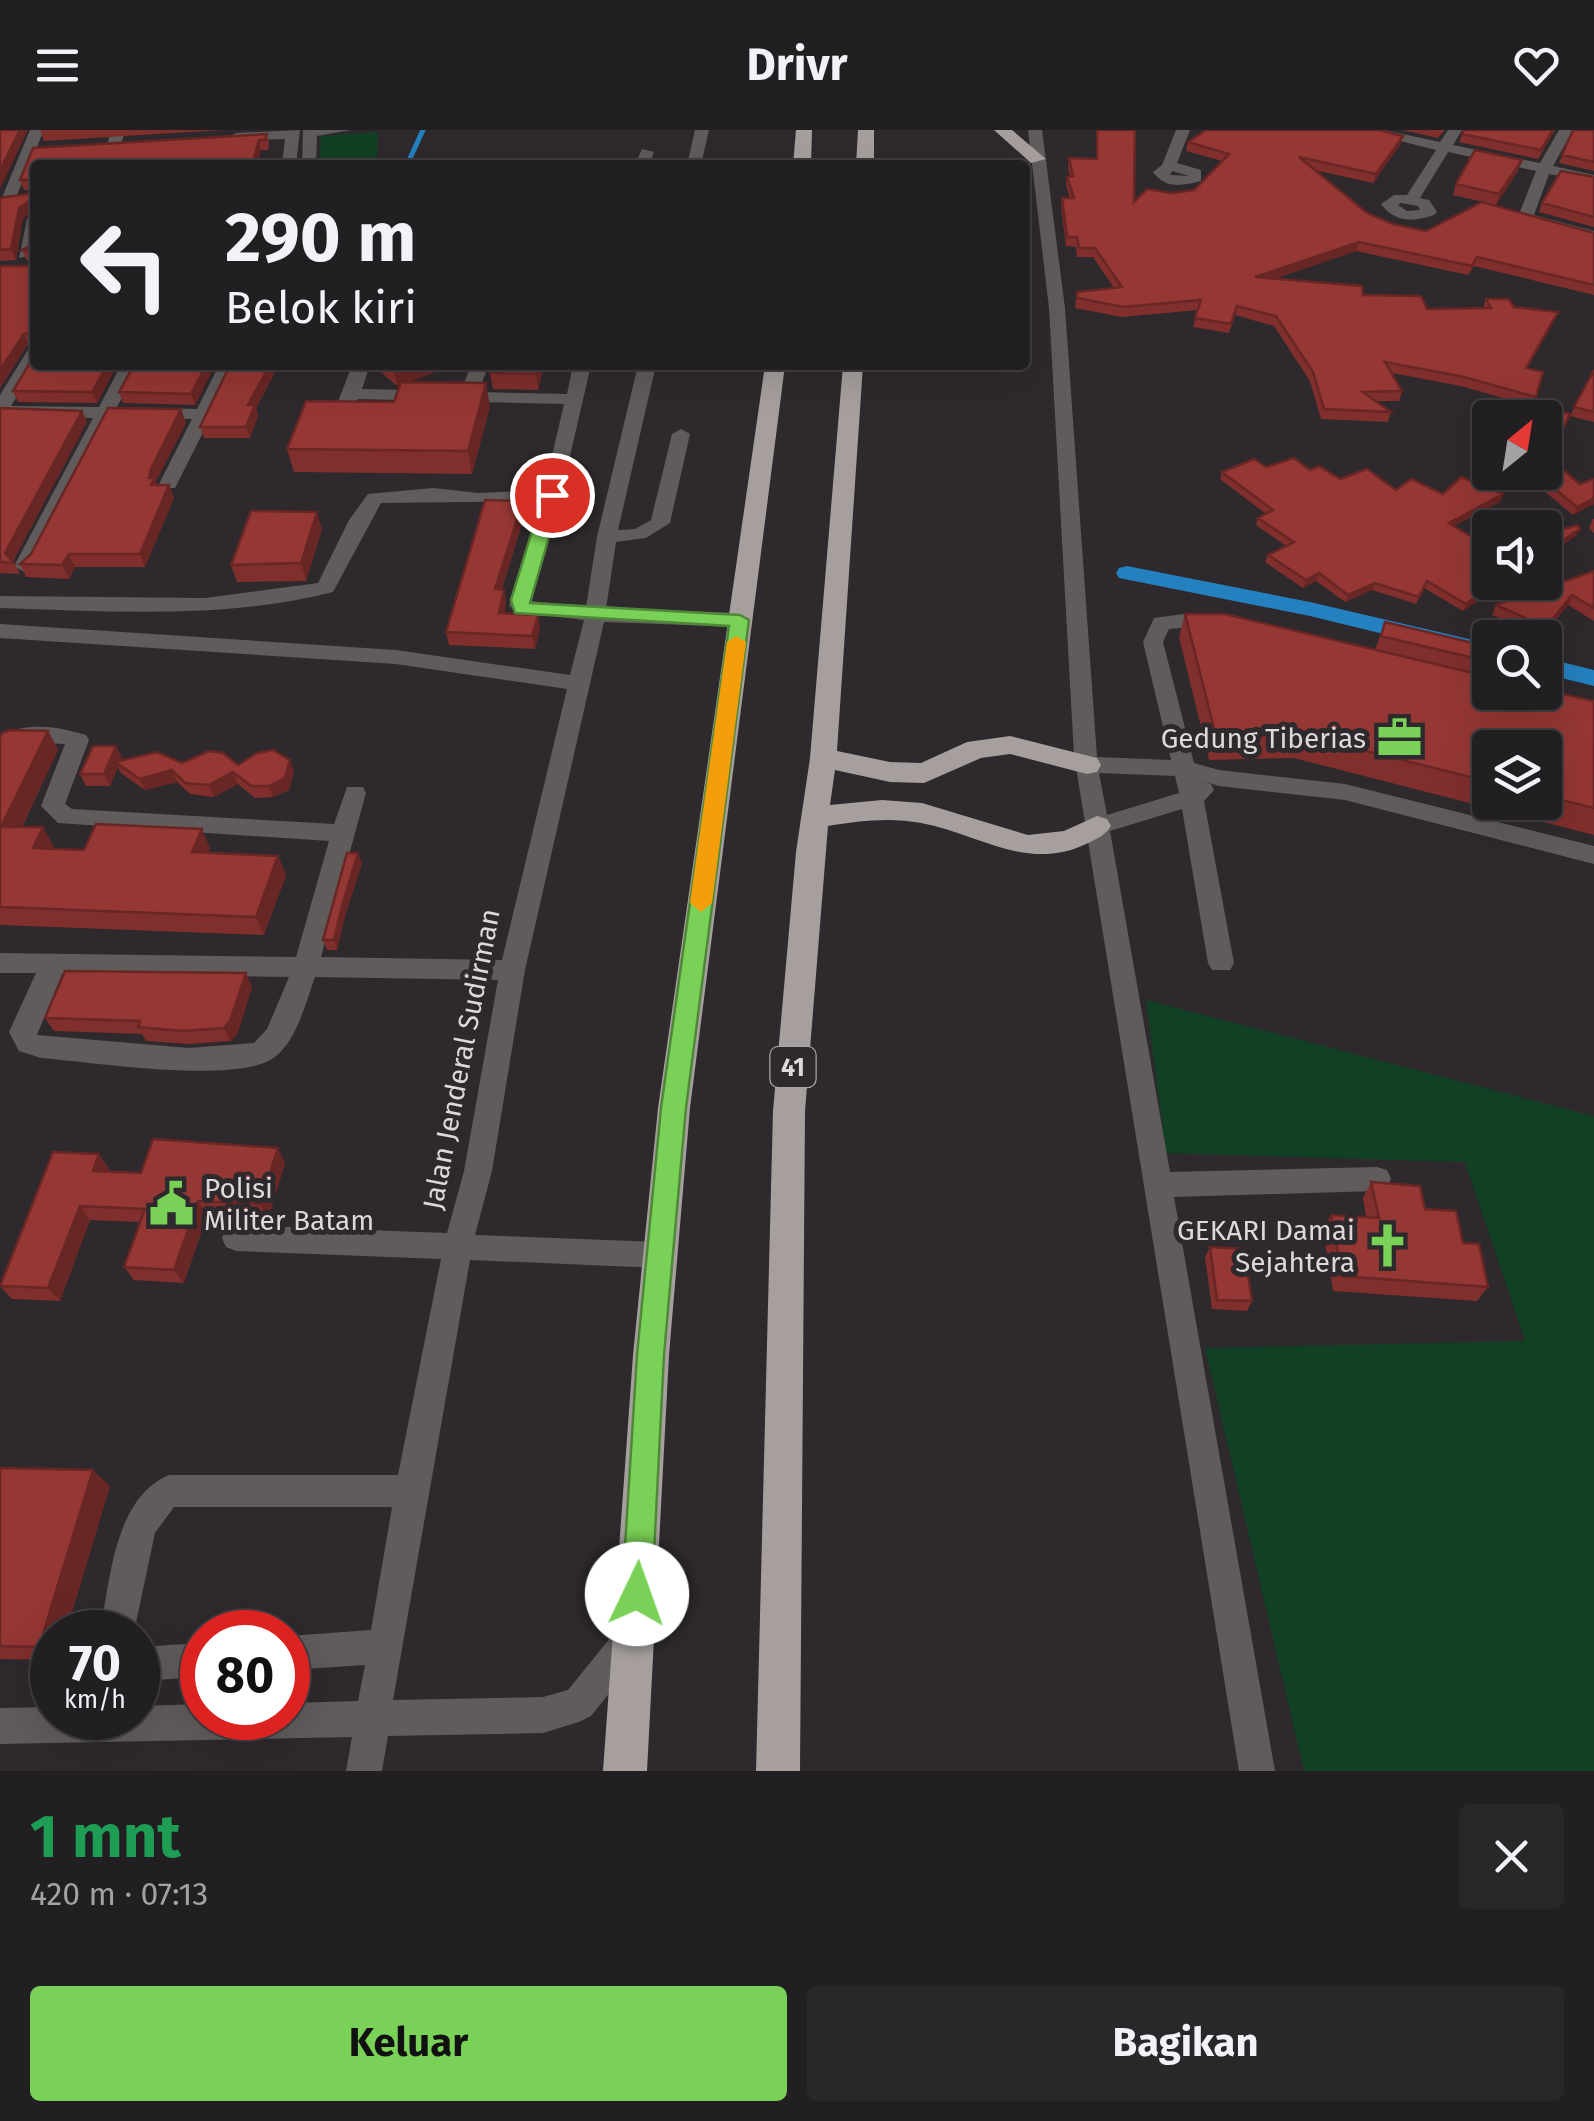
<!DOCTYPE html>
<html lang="id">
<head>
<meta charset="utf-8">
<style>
  body { margin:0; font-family:"Fira Sans",sans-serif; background:#2a272a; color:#f1f3f6; height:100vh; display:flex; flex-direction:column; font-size:38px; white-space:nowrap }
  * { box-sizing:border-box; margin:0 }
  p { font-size:32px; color:#a2a2a5 }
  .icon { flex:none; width:55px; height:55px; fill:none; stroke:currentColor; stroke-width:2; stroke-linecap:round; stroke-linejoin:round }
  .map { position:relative; height:1641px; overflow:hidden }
  .drawer { display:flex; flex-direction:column; background:#221f22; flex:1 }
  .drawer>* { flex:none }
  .hud { position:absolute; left:30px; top:30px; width:1000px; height:210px; border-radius:10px; box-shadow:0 10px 40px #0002,0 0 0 2px #3f3d40; background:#221f22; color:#f1f3f6; overflow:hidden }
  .needle { width:65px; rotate:30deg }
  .tools { position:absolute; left:1472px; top:270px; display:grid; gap:20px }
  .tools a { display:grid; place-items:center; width:90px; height:90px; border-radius:10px; background:#221f22; box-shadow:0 10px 40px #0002,0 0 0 2px #3f3d40; font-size:50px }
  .speed { position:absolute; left:30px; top:1480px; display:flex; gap:20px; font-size:50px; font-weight:700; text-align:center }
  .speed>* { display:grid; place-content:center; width:130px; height:130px; border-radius:50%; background:#221f22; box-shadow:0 10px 40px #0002,0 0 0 2px #3f3d40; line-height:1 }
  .speed small { font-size:25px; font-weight:400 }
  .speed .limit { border:15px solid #d22; background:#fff; color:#111 }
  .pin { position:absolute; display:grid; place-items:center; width:85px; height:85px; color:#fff; margin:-42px; border:5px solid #fff; border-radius:50%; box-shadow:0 2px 10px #0007 }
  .me { position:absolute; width:110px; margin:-55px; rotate:3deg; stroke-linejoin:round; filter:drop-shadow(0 0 8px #0008) }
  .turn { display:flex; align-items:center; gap:35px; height:210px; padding:0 30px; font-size:45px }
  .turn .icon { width:130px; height:130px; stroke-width:2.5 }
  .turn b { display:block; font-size:70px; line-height:85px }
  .round { display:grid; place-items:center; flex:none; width:105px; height:105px; border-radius:10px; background:#2a272a }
  .head { display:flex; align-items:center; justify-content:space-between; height:170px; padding:0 30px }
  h1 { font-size:60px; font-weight:700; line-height:75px; color:#1e9e55 }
  .cta { display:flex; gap:20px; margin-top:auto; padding:20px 30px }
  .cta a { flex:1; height:115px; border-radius:10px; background:#7ad157; color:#111; font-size:40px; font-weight:700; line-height:115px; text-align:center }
  .cta a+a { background:#2a272a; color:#f1f3f6 }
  header { display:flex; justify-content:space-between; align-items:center; height:130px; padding:0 30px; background:#221f22; font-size:45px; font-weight:700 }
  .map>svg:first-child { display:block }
  .green { fill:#124024 }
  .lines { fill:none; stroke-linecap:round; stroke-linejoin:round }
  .stream { stroke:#2480bf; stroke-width:5 }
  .canal { fill:#2480bf; fill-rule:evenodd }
  .minor { fill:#5f5c5b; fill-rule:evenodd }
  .highway { fill:#a69f9e; fill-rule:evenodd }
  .wall { fill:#802f2d; fill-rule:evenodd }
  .shaded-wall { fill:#682624 }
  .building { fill:#953734; stroke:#682624; stroke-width:2.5 }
  .route { fill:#7ad157; stroke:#4f8839; stroke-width:2.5 }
  .slow { fill:#f59e0b }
  .labels { text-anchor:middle; stroke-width:10; stroke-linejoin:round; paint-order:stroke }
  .shield { fill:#2d292d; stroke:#a8a4a8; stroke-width:2.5 }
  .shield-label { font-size:25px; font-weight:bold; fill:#dcd9dc }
  .poi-label { font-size:28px; fill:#dcd9dc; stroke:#2d292d; text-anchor:end }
  .street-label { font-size:28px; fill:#dcd9dc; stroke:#2d292d }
</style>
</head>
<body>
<header><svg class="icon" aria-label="menu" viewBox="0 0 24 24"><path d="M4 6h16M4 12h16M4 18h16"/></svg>Drivr<svg class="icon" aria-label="heart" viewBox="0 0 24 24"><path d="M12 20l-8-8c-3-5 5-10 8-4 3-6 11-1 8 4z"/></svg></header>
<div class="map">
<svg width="1594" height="1641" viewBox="0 0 1594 1641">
  <rect width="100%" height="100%" fill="#2d292d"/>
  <path class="green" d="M378 2 377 33 319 35 321 6Z
    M1146 870 1594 986V1641H1304L1205 1218 1525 1211 1465 1032 1166 1023Z"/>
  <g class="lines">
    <path class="stream" d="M407 35 423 0"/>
    <path class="canal" d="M1127 436 1310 472 1490 514V530L1310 486 1119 448 1116 443 1119 438Z
      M1545 528 1594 540V556L1545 544Z"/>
    <path class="minor" d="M30 0H44L15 70 3 73 1 70Z
      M111 0H125L116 35H102Z
      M300 0 296 35H282L285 9 236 11 229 7 236 3Z
      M303 0H351L317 6 316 35H302Z
      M695 0H709L701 35H687Z
      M1028 0H1042L1065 178 1097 627 1171 630 1143 512 1154 488 1191 483 1220 490 1223 495 1213 502 1191 497 1169 499 1163 512 1194 633 1219 640 1345 654 1594 716V734L1345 670 1219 656 1199 650 1211 654 1214 660 1204 671 1234 833 1230 840H1212L1208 833 1182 679 1110 701 1170 1042 1377 1037 1387 1040 1391 1049 1387 1058 1377 1061 1174 1067 1275 1641H1239L1074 625 1049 178ZM1099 643 1175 646 1179 663 1107 685Z
      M1176 0H1190L1177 33 1201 40V51C1182 56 1165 59 1153 42L1162 35ZM1172 41 1189 46 1170 45Z
      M1357 0H1384L1440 12 1448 0H1462L1453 15 1540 33 1559 0H1573L1553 36 1594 45V53L1549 44 1534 85 1594 101V111L1521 90 1518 87 1536 41 1448 22 1420 68 1429 70 1437 82 1434 85C1414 92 1395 93 1381 74L1394 65H1407L1436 20ZM1401 73 1418 76 1420 80 1407 81 1398 75Z
      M642 19 654 22 649 35H635Z
      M35 84 33 125 19 128 27 89Z
      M35 217 36 235 11 276 99 277 121 235H139L117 277 197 279 219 235H237L175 358H161L159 354 192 289 111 288 34 436 24 442 14 436 93 288 0 286V265L29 218Z
      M352 235H370L362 259 461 261 471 235H489L478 262 567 264 573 235H591L561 365 531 471 586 477 597 407 638 235H656L618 400 635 399 651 390 672 304 681 299 690 304 670 393 646 408 616 412 606 479 739 483 749 490 739 497 604 492 525 840 492 1041 475 1105 659 1112 669 1116 674 1125 669 1134 659 1138 470 1130 393 1570 543 1567 568 1560 619 1497 631 1492 643 1497 648 1509 643 1521 591 1586 579 1592 543 1603 388 1606 382 1641H346L352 1607 0 1614V1578L52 1577V1588H138V1576L202 1574V1588H288V1573L358 1571 365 1535 288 1540V1506L371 1500 392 1377H174L155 1403 134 1502H100C110 1451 114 1368 169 1345H398L441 1129 236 1121 226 1117 222 1108 226 1099 236 1095 447 1103 464 1041 498 850 315 847C306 872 296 914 272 929 232 954 91 932 41 928L19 921 9 902 36 843H0V823L296 827 329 711 58 693 41 676 65 614 27 612 0 625V605C29 592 56 596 86 605L89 610 65 674 72 679 334 694 347 657H363L366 663 321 827 502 830 567 559 396 534 0 508V494L396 520 570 545 584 490 519 482 509 476 541 371 381 373 333 462C224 490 111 481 0 478V466L205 468 318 453 349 390 368 364 433 358 479 363 544 360 564 274 358 269 348 289H336L333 285ZM62 844 289 847 267 899 254 913 189 918 37 905Z
      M202 1513V1547L138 1551V1517Z"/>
    <path class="highway" d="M796 0H812L811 35H793Z
      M858 0H874V35H856Z
      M994 0H1012L1046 29 1031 33Z
      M765 235H785L690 978 669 1225 647 1641H603L633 1225 658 978Z
      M843 235H863L837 621 890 632 921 633 967 612 1010 606 1097 628 1101 635 1097 642 1087 644 1010 624 981 628 924 653 890 652 835 640 830 675 882 670 922 673 1028 705 1064 701 1097 686 1107 689 1111 696C1105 706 1096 709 1086 714 1027 742 979 704 921 693 890 687 858 691 828 696L805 981 800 1641H756L773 981 796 722 810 628Z"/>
  </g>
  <path class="wall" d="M40 0H224L44 11Z
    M1096 0H1137L1135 2 1134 72 1172 63 1194 60 1222 31 1186 21 1188 12 1403 6 1400 15 1373 53 1314 40 1367 83 1393 94 1426 101 1594 103V165L1474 136 1468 145 1356 121 1276 148 1427 179 1483 178 1486 169 1554 191 1527 238 1536 267 1533 274 1549 329 1580 354 1594 349V374L1573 385 1521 342H1545L1527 275 1461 256 1392 243 1402 261 1399 271H1376L1391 282 1388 292 1321 289 1310 251 1274 196 1235 185 1229 203 1193 197 1198 180 1122 187 1075 178 1077 162 1114 158 1093 127H1077L1076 117 1066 116 1061 77 1062 68H1070L1066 55 1067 47 1070 46 1068 37 1069 28 1096 29Z
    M1402 0H1445L1438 8Z
    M1464 0H1555L1538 29 1459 12Z
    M1573 0H1594V41L1559 33Z
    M267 4 269 14 268 20H261L34 214H28L0 258 33 136V131L26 130 22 120 33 115 34 81 23 88 16 130 0 131V68L34 63V60H24L20 50Z
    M1518 41 1496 75 1453 65 1456 54Z
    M1594 47V97L1539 82 1542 73Z
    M117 235 97 273 18 272 13 261Z
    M215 235 195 275 123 273 119 262Z
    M373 235H440L441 240 408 252 490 276 472 344 294 342 287 319 394 272 400 255 397 256Z
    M544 235 538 260 493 259 490 243Z
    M1594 240V292L1570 286Z
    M275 242 256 278 258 286 250 308H204L200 297Z
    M0 278 82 281 87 292 13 431 20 444 0 443Z
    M186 293 156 351 157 355H169L174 368 145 437H75L69 449 26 447 20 434Z
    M1490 298V326L1479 323Z
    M1266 337 1310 340 1340 349 1396 360 1443 364H1503L1500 372 1454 396 1490 452 1463 481 1424 458 1416 474 1372 460 1345 472 1316 451 1303 458 1265 432 1268 425 1286 416 1256 395 1258 388 1266 384 1220 349 1222 342Z
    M523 371 525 384 502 459 506 472 504 484 540 498 535 519 449 515 446 502Z
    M1593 389H1594V403L1589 398Z
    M322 399 306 451 237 452 231 435Z
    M1594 441V491L1568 475 1542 506 1492 485 1496 475Z
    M1185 484 1375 520 1385 492 1490 517V562L1594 571V705L1294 628 1209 630 1179 507ZM1490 618H1545V672H1490Z
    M48 601 58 620 22 697 54 717 52 719 84 720 210 718 208 723 278 726 286 745 264 805 0 795V608Z
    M116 616 122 628 121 630 238 635 294 642 289 660 273 667 255 668 238 654 214 667 190 664 177 652 145 660 121 643 118 637 110 656H86L80 644Z
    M362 733 345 786 337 820H327L323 810Z
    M246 843 252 857 237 905 230 911 189 914 146 911 142 904 54 901 45 888Z
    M99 1024 109 1039 108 1041 141 1043 285 1033 268 1089 207 1085 184 1153 134 1150 124 1137 140 1092 90 1090 60 1171 12 1169 0 1156Z
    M1371 1052 1425 1079 1488 1157 1477 1171 1333 1161 1323 1100 1331 1085 1366 1087 1363 1068Z
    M1210 1117 1252 1171 1247 1181 1212 1179 1205 1127Z
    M0 1338 110 1356 66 1502H52V1530L0 1529Z"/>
  <path class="shaded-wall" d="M20 0H28L0 59V40Z
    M1403 6 1400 15 1373 53 1376 44Z
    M259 10 261 20 257 35H252Z
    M1522 30 1518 41 1496 75 1499 64Z
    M32 70 35 81 23 88 16 130 11 119 19 78Z
    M1359 112 1356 121 1253 156 1255 147Z
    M1558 182 1554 191 1522 248 1526 238Z
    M24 204 28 214 0 258V240Z
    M107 235H117L97 273 92 262Z
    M206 235H215L195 275 191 264Z
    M270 235H277L256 278 258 286 250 308 246 297 248 275Z
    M409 235H440L441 240 397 256 394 241Z
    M538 235H544L538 260 536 244Z
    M486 253 490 276 472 344 468 321Z
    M181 279 186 293 156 351 160 361 156 368 149 348 151 339Z
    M82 281 87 292 11 434 5 423Z
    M169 355 174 368 145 437 140 424Z
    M1503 364 1500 372 1446 400 1449 393Z
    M1594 368V374L1573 385 1577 377Z
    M523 371 525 384 498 472 495 459Z
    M317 382 322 399 306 451 301 433Z
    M1580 399 1576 406 1545 427V422Z
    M69 424 75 437 69 449 62 435Z
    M1319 443 1316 451 1303 458 1306 450Z
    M1498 452H1506L1463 481 1466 474Z
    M1375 453 1372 460 1345 472 1348 465Z
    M504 460 506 472 501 496 499 483Z
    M1572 465 1568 475 1542 506 1546 497Z
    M538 485 540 498 535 519 532 506Z
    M48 601 58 620 12 716 1 697Z
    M116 616 122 628 119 634 115 632 118 637 110 656 104 644Z
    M290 630 294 642 289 660 273 667 269 656Z
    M172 640 177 652 145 660 140 649Z
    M233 642 238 654 214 667 209 655Z
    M43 697 54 717 44 737 33 718Z
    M202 699 210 718 201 741 192 722Z
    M358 723 362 733 345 786 337 820 334 810 342 776Z
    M278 726 286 745 264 805 256 787Z
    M246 843 252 857 237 905 230 911 224 898Z
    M278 1018 285 1033 268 1089 260 1074Z
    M99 1024 109 1039 103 1055 93 1041Z
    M198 1071 207 1085 184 1153 174 1140Z
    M80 1076 90 1090 60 1171 48 1158Z
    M93 1340 110 1356 66 1502H52V1527L39 1517Z"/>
  <path class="building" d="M0 0H20L0 40Z
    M1097 0H1135L1134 72 1147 59 1172 63 1194 60 1229 24 1188 12 1206 0H1379L1403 6 1376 44 1299 27 1367 83 1393 94 1426 101 1482 72 1594 103V155L1477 127 1472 136 1359 112 1255 147 1362 156 1363 165 1421 166 1427 179 1491 178 1486 169H1509L1514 177 1558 182 1526 238 1543 242 1536 267 1464 247 1385 232 1402 261 1363 262 1391 282 1324 279 1313 242 1276 186 1237 176 1231 194 1195 188 1201 170 1124 177 1077 168V162L1122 157 1095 118H1079L1077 107H1067L1062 68H1074L1067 47 1073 46 1069 28 1097 29Z
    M1464 0H1553L1541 20 1462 4Z
    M1573 0H1594V32L1562 25Z
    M267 4 265 10H259L252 35H35V222L33 203 24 204 0 240V136H33V121L22 120 33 115 35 74 32 70 19 78 11 119 0 120V68L34 63V50H20L33 18Z
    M1475 20 1522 30 1499 64 1456 54Z
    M1561 41 1594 47V87L1542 73Z
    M35 224V235H107L92 262 13 261Z
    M134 235H206L191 264 119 262Z
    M230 235H270L248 275H255L246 297H200Z
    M387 235H409L394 241Z
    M493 235H538L536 244 490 243Z
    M1594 240V282L1574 277Z
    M401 252 486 253 468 321 287 319 306 271 394 272Z
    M1528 272 1570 284 1549 328 1580 354 1594 349V368L1577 377 1534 342H1545V288H1521Z
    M0 278 82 281 5 423 14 433 0 432Z
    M108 278 181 279 151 339 149 348H155L151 355H169L140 424H69L62 435 20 434 31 424Z
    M1490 298V317L1482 315Z
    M1294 328 1310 340 1319 336 1340 349 1367 339 1396 360 1411 349 1443 364 1461 347 1503 364 1449 393 1490 418V452H1498L1466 474 1427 451 1419 467 1375 453 1348 465 1319 443 1306 450 1268 425 1294 412 1258 388 1273 380 1222 342 1254 329 1266 337Z
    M485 370 523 371 495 459 504 460 499 483 538 485 532 506 446 502Z
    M251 381 317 382 301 433 231 435Z
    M1578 395 1580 399 1545 422V404Z
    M1594 441V478L1572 465 1546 497 1496 475Z
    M1185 484H1225L1490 547V562H1545V560L1594 571V678L1545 666V618H1490V652L1302 605 1216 606Z
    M1385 492 1490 517V532L1381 506Z
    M10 600 48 601 1 697H43L33 718 84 720 96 694 202 699 192 722 278 726 256 787 0 777V608L2 603Z
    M93 616H116L104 644H80Z
    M273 620 290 630 285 648 269 656H251L233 642 209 655 185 653 172 640 140 649 115 632 157 622 182 633 209 621 223 623 238 635 257 623Z
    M347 723H358L342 776 334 810H323Z
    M65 841 246 843 230 891 224 898 182 901 138 897 140 891 45 888Z
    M153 1009 278 1018 260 1074 198 1071 174 1140 124 1137 145 1079 80 1076 48 1158 0 1156 53 1022 99 1024 93 1041 141 1043Z
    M1371 1052 1420 1056 1425 1079 1456 1081 1463 1113 1479 1114 1488 1157 1342 1146 1331 1085 1379 1088Z
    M1210 1117 1244 1119 1252 1171 1217 1170Z
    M0 1338 93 1340 39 1517 0 1516Z"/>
  <path class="route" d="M552 360 561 365 530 473 740 485 749 490 686 978 664 1225 652 1464 648 1474 637 1479 626 1474 622 1464 637 1225 661 978 729 496 515 483 511 470 543 365Z"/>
  <path class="slow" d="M736 506 746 512 712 773 701 782 690 773 727 512Z"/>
  <defs>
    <symbol id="office-bare" viewBox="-9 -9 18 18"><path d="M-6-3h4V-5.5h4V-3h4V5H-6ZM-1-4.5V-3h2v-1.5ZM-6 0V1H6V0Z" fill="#7ad157" stroke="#2d292d" stroke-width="2.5" paint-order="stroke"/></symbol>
    <symbol id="civic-bare" viewBox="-9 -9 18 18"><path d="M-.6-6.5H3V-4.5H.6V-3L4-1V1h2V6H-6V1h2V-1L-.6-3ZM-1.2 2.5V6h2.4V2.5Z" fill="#7ad157" stroke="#2d292d" stroke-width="2.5" paint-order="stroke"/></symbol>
    <symbol id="church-bare" viewBox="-9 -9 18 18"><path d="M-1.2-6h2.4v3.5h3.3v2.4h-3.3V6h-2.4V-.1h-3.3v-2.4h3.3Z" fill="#7ad157" stroke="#2d292d" stroke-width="2.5" paint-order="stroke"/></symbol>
  </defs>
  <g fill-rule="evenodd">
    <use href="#office-bare" x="1368" y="576" width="63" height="63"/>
    <use href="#civic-bare" x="140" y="1042" width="63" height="63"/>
    <use href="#church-bare" x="1356" y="1084" width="63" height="63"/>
  </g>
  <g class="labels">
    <rect class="shield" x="770.5" y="917" width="45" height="40" rx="8"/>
    <g class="shield-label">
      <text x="793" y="946">41</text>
    </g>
    <g class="poi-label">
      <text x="1366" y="618">Gedung Tiberias</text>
      <text x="204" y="1068" text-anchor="start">Polisi<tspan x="204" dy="32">Militer Batam</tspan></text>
      <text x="1355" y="1110">GEKARI Damai<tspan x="1355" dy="32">Sejahtera</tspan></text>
    </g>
    <g class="street-label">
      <text transform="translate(461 929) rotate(-79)" y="10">Jalan Jenderal Sudirman</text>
    </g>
  </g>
</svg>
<div class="tools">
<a><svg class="needle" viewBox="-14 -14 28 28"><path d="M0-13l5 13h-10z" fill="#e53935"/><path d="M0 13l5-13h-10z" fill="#a2a2a5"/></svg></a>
<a><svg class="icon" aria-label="sound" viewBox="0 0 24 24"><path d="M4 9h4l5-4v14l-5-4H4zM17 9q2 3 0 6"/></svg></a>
<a><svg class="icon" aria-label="search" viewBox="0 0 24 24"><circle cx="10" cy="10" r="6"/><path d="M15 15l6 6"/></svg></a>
<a><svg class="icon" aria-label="layers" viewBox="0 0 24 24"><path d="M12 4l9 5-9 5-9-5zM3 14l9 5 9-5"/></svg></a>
</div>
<div class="speed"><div>70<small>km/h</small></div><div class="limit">80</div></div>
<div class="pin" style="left:552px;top:365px;background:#d93025"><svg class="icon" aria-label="arrive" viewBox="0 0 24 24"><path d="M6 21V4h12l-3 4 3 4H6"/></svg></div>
<svg class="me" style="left:637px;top:1464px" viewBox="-20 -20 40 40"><circle r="19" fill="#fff"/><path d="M0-13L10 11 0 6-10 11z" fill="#7ad157"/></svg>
<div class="hud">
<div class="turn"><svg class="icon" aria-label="left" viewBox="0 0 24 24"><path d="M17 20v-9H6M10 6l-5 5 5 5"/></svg><div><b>290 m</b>Belok kiri</div></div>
</div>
</div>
<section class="drawer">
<div class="head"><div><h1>1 mnt</h1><p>420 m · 07:13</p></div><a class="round"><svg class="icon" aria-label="close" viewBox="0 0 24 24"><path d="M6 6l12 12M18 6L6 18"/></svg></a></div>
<div class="cta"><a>Keluar</a><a>Bagikan</a></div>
</section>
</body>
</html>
